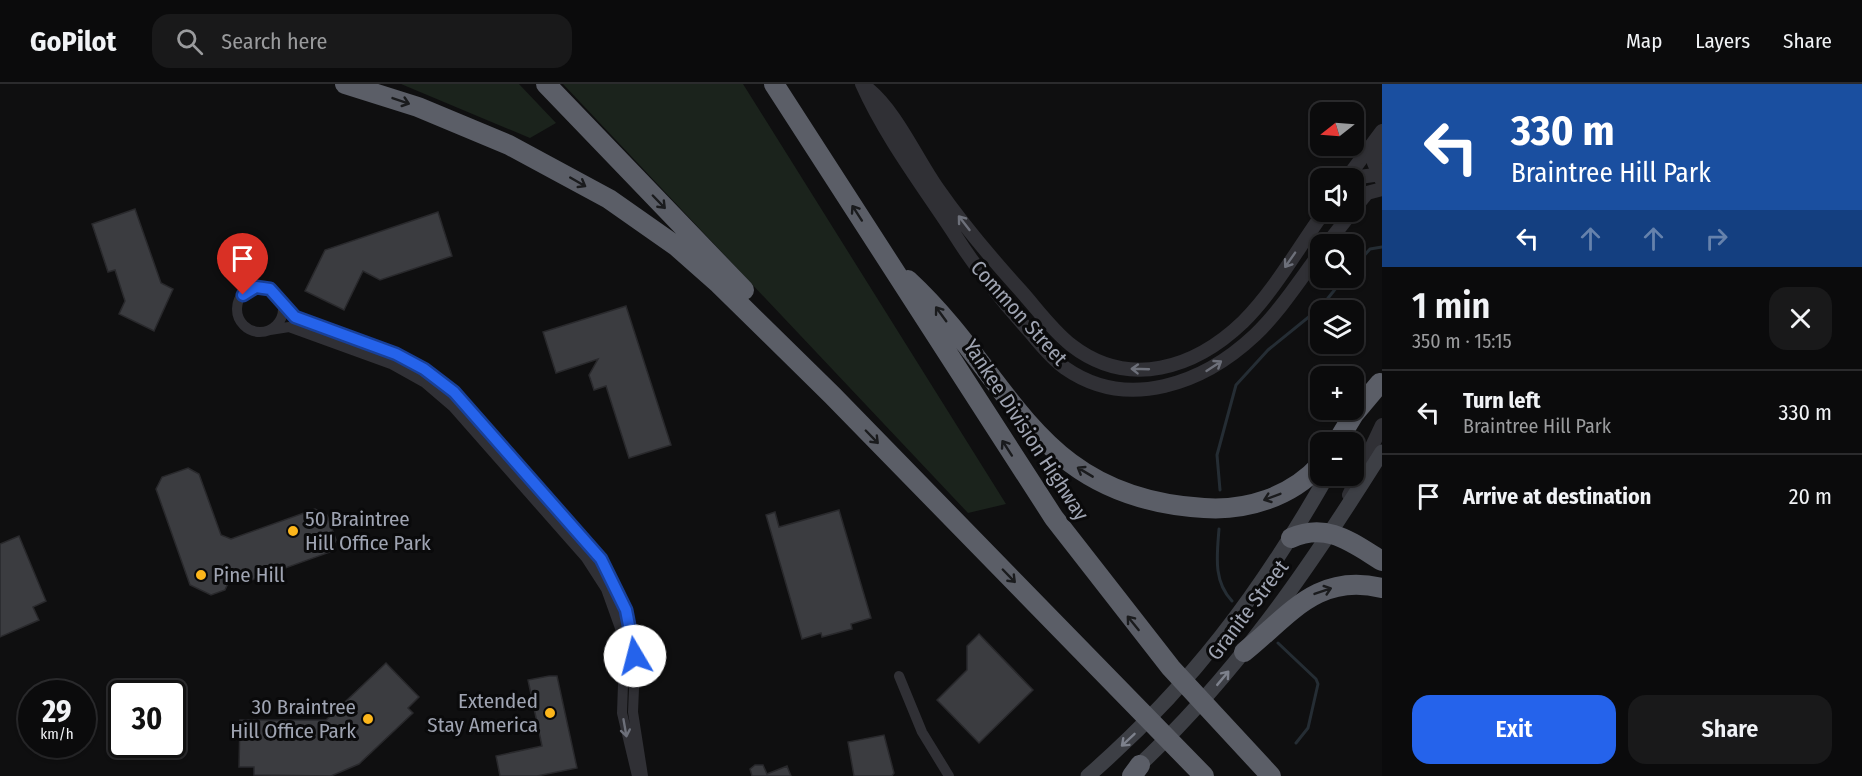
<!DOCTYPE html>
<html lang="en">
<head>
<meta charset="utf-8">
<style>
  body { margin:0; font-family:"Fira Sans Condensed",sans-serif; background:#19191a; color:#f1f3f6; height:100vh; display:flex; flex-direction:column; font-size:22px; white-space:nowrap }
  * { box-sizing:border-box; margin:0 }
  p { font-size:20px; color:#9a9b9d }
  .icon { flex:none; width:33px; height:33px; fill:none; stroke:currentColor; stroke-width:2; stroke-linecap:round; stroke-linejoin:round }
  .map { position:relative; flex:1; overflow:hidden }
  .sheet { display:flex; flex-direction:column; background:#0b0b0c; width:480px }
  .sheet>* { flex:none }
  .top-card { background:#1a4fa0; color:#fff; overflow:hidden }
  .needle { width:39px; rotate:253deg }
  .tools { position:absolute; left:1310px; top:18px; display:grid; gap:12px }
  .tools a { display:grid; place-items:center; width:54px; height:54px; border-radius:12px; background:#0b0b0c; box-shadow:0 2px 4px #0004,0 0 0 2px #2b2b2d; font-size:30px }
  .speed { position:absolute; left:18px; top:596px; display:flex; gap:12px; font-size:30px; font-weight:700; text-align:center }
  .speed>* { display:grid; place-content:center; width:78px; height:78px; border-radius:50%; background:#0b0b0c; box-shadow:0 2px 4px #0004,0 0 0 2px #2b2b2d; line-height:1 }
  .speed small { font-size:15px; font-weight:400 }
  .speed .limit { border:3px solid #111; border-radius:9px; background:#fff; color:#111 }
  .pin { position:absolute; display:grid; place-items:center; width:51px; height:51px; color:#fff; margin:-62px -26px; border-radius:50% 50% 50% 0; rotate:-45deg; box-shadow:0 0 6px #0007 }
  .pin .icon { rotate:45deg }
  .me { position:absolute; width:66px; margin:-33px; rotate:352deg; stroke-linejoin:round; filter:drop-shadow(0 0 4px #0008) }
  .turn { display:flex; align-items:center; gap:21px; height:126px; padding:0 30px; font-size:27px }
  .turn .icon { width:78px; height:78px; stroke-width:2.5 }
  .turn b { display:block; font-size:42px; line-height:51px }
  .lanes { display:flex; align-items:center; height:57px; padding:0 30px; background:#0003; justify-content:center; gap:30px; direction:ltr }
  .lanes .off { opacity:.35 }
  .round { display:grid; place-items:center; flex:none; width:63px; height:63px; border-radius:18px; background:#19191a }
  .head { display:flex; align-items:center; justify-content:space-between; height:102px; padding:0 30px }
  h1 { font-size:36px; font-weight:600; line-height:45px }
  .action { display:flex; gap:12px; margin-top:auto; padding:12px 30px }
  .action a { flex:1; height:69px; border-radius:18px; background:#2563eb; color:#fff; font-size:24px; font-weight:600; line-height:69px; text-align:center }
  .action a+a { background:#19191a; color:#f1f3f6 }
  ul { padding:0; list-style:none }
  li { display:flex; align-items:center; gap:18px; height:84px; padding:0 30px; border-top:2px solid #2b2b2d }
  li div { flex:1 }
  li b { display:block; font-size:22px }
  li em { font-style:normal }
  header { display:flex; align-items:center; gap:36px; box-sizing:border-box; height:84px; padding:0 30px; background:#0b0b0c; border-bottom:2px solid #2b2b2d }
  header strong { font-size:28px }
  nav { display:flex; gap:33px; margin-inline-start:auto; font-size:21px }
  .search { width:420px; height:54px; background:#19191a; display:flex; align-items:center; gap:15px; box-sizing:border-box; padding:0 21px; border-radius:18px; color:#9a9b9d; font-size:22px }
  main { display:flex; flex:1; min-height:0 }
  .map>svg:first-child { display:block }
  .green { fill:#1b231c }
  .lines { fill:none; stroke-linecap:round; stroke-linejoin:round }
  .stream { stroke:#252d34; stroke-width:3 }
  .building { fill:#3b3c40; stroke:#29292c; stroke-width:1.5 }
  .minor { stroke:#303035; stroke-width:10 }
  .tertiary { stroke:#303035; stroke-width:14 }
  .secondary { stroke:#3d3f45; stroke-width:15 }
  .motorway { stroke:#5b5e67; stroke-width:20 }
  .oneway { stroke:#1a1b1d }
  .oneway2 { stroke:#6d707a }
  .oneway3 { stroke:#7d818c }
  .route-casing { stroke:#184099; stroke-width:15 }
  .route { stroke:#2563eb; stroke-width:10 }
  .poi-dot { fill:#fcb61b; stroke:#0a0a0b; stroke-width:2 }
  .labels { text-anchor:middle; stroke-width:6; stroke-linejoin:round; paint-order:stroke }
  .street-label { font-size:21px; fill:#9fa4b2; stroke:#0a0a0b }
  .poi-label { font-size:21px; fill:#9fa4b2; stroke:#0a0a0b; text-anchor:start }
</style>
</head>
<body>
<header>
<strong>GoPilot</strong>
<div class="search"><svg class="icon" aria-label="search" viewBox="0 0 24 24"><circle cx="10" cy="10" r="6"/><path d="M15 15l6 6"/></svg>Search here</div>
<nav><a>Map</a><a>Layers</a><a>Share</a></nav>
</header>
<main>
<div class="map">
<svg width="1382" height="692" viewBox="0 0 1382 692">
  <rect width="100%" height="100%" fill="#0f0f10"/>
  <path class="green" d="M401 0H519L556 39 530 54Z
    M563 0H743L1006 420 968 429Z"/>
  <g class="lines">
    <path class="stream" d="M1353 184 1370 165 1382 163
      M1220 406 1217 371 1236 301 1268 266 1321 223 1344 194
      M1219 445C1217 471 1213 497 1232 517
      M1278 559 1316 595 1318 600 1308 644 1296 659"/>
  </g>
  <path class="building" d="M135 125 161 199 173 205 154 247 119 230 125 217 115 186 108 188 92 140Z
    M438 128 452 172 380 196 363 187 344 226 305 207 325 166Z
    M626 222 671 361 629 374 606 302 594 306 589 291 598 275 556 289 543 248Z
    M188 384 199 390 221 451 231 455 315 425 327 431 336 456 330 468 252 496 233 488 225 506 211 511 190 501 156 405 162 393Z
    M839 426 871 534 851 540 852 545 822 553 821 549 802 555 766 431 775 428 779 443Z
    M19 452 46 517 33 523 39 536 0 553V460Z
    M979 550 1033 606 979 659 937 616 967 586V562Z
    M386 579 419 613 408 624 413 629 359 680 331 692 254 691V683H239L240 636H326Z
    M549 592H557L577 684 537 692H500L496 672 542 662 528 596Z
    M884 651 894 689 892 692H854L848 658Z
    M755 681H763L767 690 787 682 791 692H752L750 685Z"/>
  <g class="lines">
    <path class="minor" d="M237 225a23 23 0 1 1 46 0a23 23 0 1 1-46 0Z
      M281 216 295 233 396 270 439 296 469 323 601 475 620 509 632 549 635 580 633 628 643 692
      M270 246 289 243 391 280 425 299 453 323 586 474 606 505 620 544 624 572 622 629 637 692
      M899 592 922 648 949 692"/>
    <path class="tertiary" d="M862 0C886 54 923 102 955 151 977 186 1002 217 1030 248 1041 261 1051 274 1065 284 1128 328 1204 299 1255 251 1280 227 1299 197 1320 169
      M867 4C896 27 916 74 938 105 963 141 992 175 1021 207 1037 225 1052 246 1071 261 1129 306 1195 284 1243 238 1275 206 1298 164 1324 128
      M1382 66 1374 79 1382 97
      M1347 94 1382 47
      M1352 94 1382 90
      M1353 126 1367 109 1382 105
      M1327 160 1352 128
      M1349 411 1382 341"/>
    <path class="secondary" d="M1132 688C1233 596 1310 483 1382 368
      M1088 692C1191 602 1260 510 1327 392"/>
    <path class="motorway" d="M345 0 418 23 509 61 609 115 676 162 719 200 832 311 1204 692
      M546 0 744 206
      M774 0 1054 434 1171 584 1271 692
      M908 196C1013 293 1033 414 1204 424 1246 427 1291 413 1320 381
      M1337 358 1354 330 1380 299
      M1291 454C1327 438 1351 458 1382 477
      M1244 568C1289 532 1317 488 1382 504
      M1132 692 1140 681"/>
  </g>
  <defs><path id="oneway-shaft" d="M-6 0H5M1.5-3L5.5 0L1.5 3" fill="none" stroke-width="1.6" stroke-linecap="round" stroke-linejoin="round" transform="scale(1.5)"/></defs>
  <g class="oneway">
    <use href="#oneway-shaft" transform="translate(401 17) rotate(19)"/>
    <use href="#oneway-shaft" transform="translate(578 98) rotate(30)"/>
    <use href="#oneway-shaft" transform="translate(659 118) rotate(46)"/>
    <use href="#oneway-shaft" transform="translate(857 129) rotate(-123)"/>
    <use href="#oneway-shaft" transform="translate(941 230) rotate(-126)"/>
    <use href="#oneway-shaft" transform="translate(872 353) rotate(46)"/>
    <use href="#oneway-shaft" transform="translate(1007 364) rotate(-123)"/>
    <use href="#oneway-shaft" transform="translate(1085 388) rotate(-149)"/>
    <use href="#oneway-shaft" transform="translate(1272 413) rotate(159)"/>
    <use href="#oneway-shaft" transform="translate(1009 492) rotate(46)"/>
    <use href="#oneway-shaft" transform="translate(1323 507) rotate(-19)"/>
    <use href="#oneway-shaft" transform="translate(1133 539) rotate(-129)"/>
  </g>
  <g class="oneway2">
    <use href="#oneway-shaft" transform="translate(964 139) rotate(-128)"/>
    <use href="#oneway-shaft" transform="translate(1290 176) rotate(125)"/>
    <use href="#oneway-shaft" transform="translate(1214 282) rotate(-33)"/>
    <use href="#oneway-shaft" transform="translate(1140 285) rotate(-178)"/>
    <use href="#oneway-shaft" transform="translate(625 644) rotate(80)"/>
  </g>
  <g class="oneway3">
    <use href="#oneway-shaft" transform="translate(1223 594) rotate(-50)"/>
    <use href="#oneway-shaft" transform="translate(1128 656) rotate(137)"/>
  </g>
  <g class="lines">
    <defs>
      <path id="route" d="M243 211 256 203 270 205 295 233 396 270 424 285 454 308 601 475 626 526 635 572"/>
    </defs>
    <use href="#route" class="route-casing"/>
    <use href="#route" class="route"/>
  </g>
  <g class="poi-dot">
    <circle cx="293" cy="447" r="6"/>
    <circle cx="201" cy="491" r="6"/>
    <circle cx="550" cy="629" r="6"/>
    <circle cx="368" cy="635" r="6"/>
  </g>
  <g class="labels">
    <g class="street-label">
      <text transform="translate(1019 229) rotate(48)" y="7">Common Street</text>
      <text transform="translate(1026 346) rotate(57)" y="7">Yankee Division Highway</text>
      <text transform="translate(1248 526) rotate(-53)" y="7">Granite Street</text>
    </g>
    <g class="poi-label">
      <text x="305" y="442">50 Braintree<tspan x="305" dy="24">Hill Office Park</tspan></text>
      <text x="213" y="498">Pine Hill</text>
      <text x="538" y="624" text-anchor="end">Extended<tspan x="538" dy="24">Stay America</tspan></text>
      <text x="356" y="630" text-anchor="end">30 Braintree<tspan x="356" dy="24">Hill Office Park</tspan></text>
    </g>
  </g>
</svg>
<div class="tools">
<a><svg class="needle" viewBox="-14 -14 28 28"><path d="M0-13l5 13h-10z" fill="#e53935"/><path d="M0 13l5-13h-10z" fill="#9a9b9d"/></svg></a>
<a><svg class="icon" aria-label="sound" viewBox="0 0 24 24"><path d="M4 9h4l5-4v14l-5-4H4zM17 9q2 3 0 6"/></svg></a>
<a><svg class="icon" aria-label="search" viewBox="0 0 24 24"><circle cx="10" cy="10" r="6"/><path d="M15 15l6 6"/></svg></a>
<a><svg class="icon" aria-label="layers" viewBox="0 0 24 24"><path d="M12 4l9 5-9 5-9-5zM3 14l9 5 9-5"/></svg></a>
<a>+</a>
<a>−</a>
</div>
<div class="speed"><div>29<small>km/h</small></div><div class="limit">30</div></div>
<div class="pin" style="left:243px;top:211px;background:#d93025"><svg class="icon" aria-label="arrive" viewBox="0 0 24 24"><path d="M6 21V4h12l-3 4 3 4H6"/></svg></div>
<svg class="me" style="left:635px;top:572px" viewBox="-20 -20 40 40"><circle r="19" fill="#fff"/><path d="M0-13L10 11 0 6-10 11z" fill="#2563eb"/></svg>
</div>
<section class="sheet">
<div class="top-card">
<div class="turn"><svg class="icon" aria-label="left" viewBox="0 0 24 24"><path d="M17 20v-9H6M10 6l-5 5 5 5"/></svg><div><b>330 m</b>Braintree Hill Park</div></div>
<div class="lanes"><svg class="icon" aria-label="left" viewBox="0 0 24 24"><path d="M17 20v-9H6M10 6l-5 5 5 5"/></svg><svg class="icon off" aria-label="ahead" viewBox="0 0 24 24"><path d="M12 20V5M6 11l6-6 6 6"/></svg><svg class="icon off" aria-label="ahead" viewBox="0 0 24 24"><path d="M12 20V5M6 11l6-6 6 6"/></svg><svg class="icon off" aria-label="right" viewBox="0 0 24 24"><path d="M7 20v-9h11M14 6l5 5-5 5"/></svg></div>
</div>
<div class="head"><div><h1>1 min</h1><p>350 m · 15:15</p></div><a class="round"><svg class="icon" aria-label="close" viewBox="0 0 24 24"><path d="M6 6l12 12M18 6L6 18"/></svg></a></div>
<ul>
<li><svg class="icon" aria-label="left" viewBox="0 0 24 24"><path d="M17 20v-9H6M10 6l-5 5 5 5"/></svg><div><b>Turn left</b><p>Braintree Hill Park</p></div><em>330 m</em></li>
<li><svg class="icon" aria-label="arrive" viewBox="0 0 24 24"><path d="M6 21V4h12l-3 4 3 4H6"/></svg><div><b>Arrive at destination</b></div><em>20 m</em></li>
</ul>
<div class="action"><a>Exit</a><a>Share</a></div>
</section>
</main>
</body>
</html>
